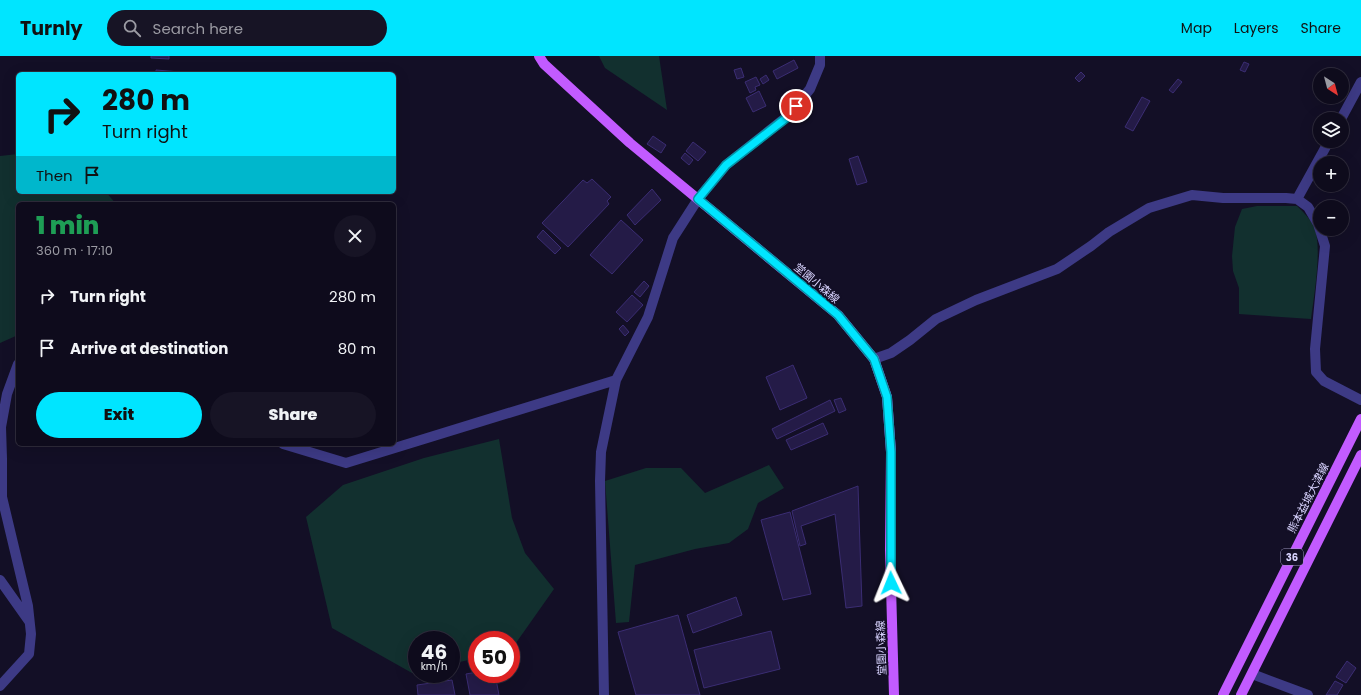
<!DOCTYPE html>
<html lang="en">
<head>
<meta charset="utf-8">
<style>
  body { margin:0; font-family:Poppins,"Noto Sans JP",sans-serif; background:#171425; color:#f1f3f6; height:100vh; display:flex; flex-direction:column; font-size:15px; white-space:nowrap }
  * { box-sizing:border-box; margin:0 }
  p { font-size:13px; color:#9b9ba3 }
  .icon { flex:none; width:22px; height:22px; fill:none; stroke:currentColor; stroke-width:2; stroke-linecap:round; stroke-linejoin:round }
  .map { position:relative; flex:1; overflow:hidden }
  .drawer { position:absolute; left:16px; top:146px; width:380px; height:244px; display:flex; flex-direction:column; background:#0e0b1c; border-radius:6px; box-shadow:0 4px 16px #0002,0 0 0 1px #2e2b3b }
  .drawer>* { flex:none }
  .hud { position:absolute; left:16px; top:16px; width:380px; height:122px; border-radius:6px; box-shadow:0 4px 16px #0002,0 0 0 1px #2e2b3b; background:#00e5ff; color:#111; overflow:hidden }
  .needle { width:26px; rotate:144deg }
  .controls { position:absolute; left:1313px; top:12px; display:grid; gap:8px }
  .controls a { display:grid; place-items:center; width:36px; height:36px; border-radius:50%; background:#0e0b1c; box-shadow:0 4px 16px #0002,0 0 0 1px #2e2b3b; font-size:20px }
  .speed { position:absolute; left:408px; top:575px; display:flex; gap:8px; font-size:20px; font-weight:700; text-align:center }
  .speed>* { display:grid; place-content:center; width:52px; height:52px; border-radius:50%; background:#0e0b1c; box-shadow:0 4px 16px #0002,0 0 0 1px #2e2b3b; line-height:1 }
  .speed small { font-size:10px; font-weight:400 }
  .speed .limit { border:6px solid #d22; background:#fff; color:#111 }
  .pin { position:absolute; display:grid; place-items:center; width:34px; height:34px; color:#fff; margin:-17px; border:2px solid #fff; border-radius:50%; box-shadow:0 1px 4px #0007 }
  .me { position:absolute; width:44px; margin:-22px; rotate:358deg; stroke-linejoin:round; filter:drop-shadow(0 0 3px #0008) }
  .turn { display:flex; align-items:center; gap:14px; height:84px; padding:0 20px; font-size:18px }
  .turn .icon { width:52px; height:52px; stroke-width:2.5 }
  .turn b { display:block; font-size:28px; line-height:34px }
  .then { display:flex; align-items:center; height:38px; padding:0 20px; background:#0003; gap:8px; font-size:15px }
  .round { display:grid; place-items:center; flex:none; width:42px; height:42px; border-radius:21px; background:#171425 }
  .headline { display:flex; align-items:center; justify-content:space-between; height:68px; padding:0 20px }
  h1 { font-size:24px; font-weight:800; line-height:30px; color:#1e9e55 }
  .button { display:flex; gap:8px; margin-top:auto; padding:8px 20px }
  .button a { flex:1; height:46px; border-radius:24px; background:#00e5ff; color:#111; font-size:16px; font-weight:800; line-height:46px; text-align:center }
  .button a+a { background:#171425; color:#f1f3f6 }
  ul { padding:0; list-style:none }
  li { display:flex; align-items:center; gap:12px; height:52px; padding:0 20px }
  li div { flex:1 }
  li b { display:block; font-size:15px }
  li em { font-style:normal }
  header { display:flex; align-items:center; gap:24px; box-sizing:border-box; height:56px; padding:0 20px; background:#00e5ff; color:#111 }
  header strong { font-size:19px }
  nav { display:flex; gap:22px; margin-inline-start:auto; font-size:14px }
  .search { width:280px; height:36px; background:#171425; display:flex; align-items:center; gap:10px; box-sizing:border-box; padding:0 14px; border-radius:22px; color:#9b9ba3; font-size:15px }
  .map>svg:first-child { display:block }
  .green { fill:#12302f }
  .building { fill:#241b47; stroke:#3b2d73 }
  .lines { fill:none; stroke-linecap:round; stroke-linejoin:round }
  .minor { stroke:#3d3a85; stroke-width:10 }
  .major { stroke:#c25bff; stroke-width:10 }
  .route-casing { stroke:#0095a6; stroke-width:10 }
  .route { stroke:#00e5ff; stroke-width:7 }
  .labels { text-anchor:middle; stroke-width:4; stroke-linejoin:round; paint-order:stroke }
  .shield { fill:#130f26; stroke:#9e99be; stroke-width:1 }
  .shield-label { font-size:10px; font-weight:bold; fill:#d9d4ff }
  .street-label { font-size:11px; fill:#d9d4ff; stroke:#130f26 }
</style>
</head>
<body>
<header>
<strong>Turnly</strong>
<div class="search"><svg class="icon" aria-label="search" viewBox="0 0 24 24"><circle cx="10" cy="10" r="6"/><path d="M15 15l6 6"/></svg>Search here</div>
<nav><a>Map</a><a>Layers</a><a>Share</a></nav>
</header>
<div class="map">
<svg width="1361" height="639" viewBox="0 0 1361 639">
  <rect width="100%" height="100%" fill="#130f26"/>
  <path class="green" d="M599 0H659L667 54 605 12Z
    M18 98V136H106L116 148H18V279L0 287V100Z
    M1257 150H1297C1305 158 1314 166 1316 177 1321 199 1314 240 1311 263L1239 258V232L1233 215 1232 200 1235 171 1242 153Z
    M499 383 512 462 525 497 554 533 511 594V584H477V602L451 608V584H417V616L412 617 332 572 306 461 343 429 424 402Z
    M769 409 784 432 758 447 748 473 729 487 695 493 635 509 629 566 616 567 605 425 646 412H681L705 437Z"/>
  <path class="building" d="M151 0H169V3L151 2Z
    M794 4 798 12 777 23 773 15Z
    M1244 6 1249 8 1245 16 1240 14Z
    M741 12 744 21 737 23 734 14Z
    M156 14 204 18H156Z
    M1081 16 1085 20 1079 26 1075 22Z
    M766 19 769 24 763 28 760 23Z
    M756 21 760 29 755 31 756 34 750 37 745 26Z
    M1178 23 1182 26 1173 37 1169 34Z
    M759 35 766 50 753 56 746 42Z
    M1142 41 1150 45 1133 75 1125 71Z
    M653 80 666 89 661 97 647 88Z
    M693 86 706 96 698 105 686 95Z
    M685 97 693 104 689 109 681 102Z
    M858 100 867 126 857 129 849 103Z
    M592 123 611 141 607 145 609 148 568 191 542 167 583 124 587 127Z
    M652 133 661 144 635 169 627 159Z
    M621 164 643 184 612 218 590 199Z
    M543 174 561 192 555 198 537 181Z
    M644 225 649 230 640 241 634 236Z
    M632 239 643 249 627 266 616 256Z
    M623 269 629 276 625 280 619 273Z
    M793 309 807 342 780 354 766 321Z
    M841 342 846 354 839 357 834 344Z
    M830 344 835 355 777 383 772 373Z
    M823 367 828 378 791 394 786 384Z
    M858 430 862 550 846 552 835 458 801 470 806 488 800 490 792 455Z
    M790 456 811 538 783 544 761 464Z
    M736 541 742 559 693 577 687 559Z
    M678 559 700 639H636L618 576Z
    M771 575 780 613 704 632 694 594Z
    M1347 605 1356 612 1346 627 1336 621Z
    M477 616V618H495L499 639H470L466 618Z
    M452 624 455 639H418L417 629Z
    M1335 625 1343 629 1337 639H1326Z"/>
  <g class="lines">
    <path class="minor" d="M1341 63 1361 26
      M1297 143 1329 85
      M874 303 891 297 910 284 936 263 976 244 1057 213 1091 190 1109 176 1149 152 1192 139 1223 142H1286L1297 143 1308 151 1318 168 1325 190 1315 293 1316 316 1324 325 1361 344
      M283 388 346 407 616 324
      M0 524 29 565
      M1252 618 1308 639
      M0 630 29 598 31 578 28 550 2 441V403L1 371 7 338 18 308
      M604 639 600 425 601 396 616 324 648 261 673 182 698 143 726 109 789 59 810 33 820 9V0"/>
    <path class="major" d="M539 0 544 8 630 87 838 259 874 303 887 341 891 396 890 494 894 639
      M1223 639 1361 363
      M1241 639 1361 399"/>
  </g>
  <g class="lines">
    <defs>
      <path id="route" d="M796 50 790 59 726 109 698 143 838 259 874 303 887 341 891 396V527"/>
    </defs>
    <use href="#route" class="route-casing"/>
    <use href="#route" class="route"/>
  </g>
  <g class="labels">
    <rect class="shield" x="1281" y="493" width="22" height="16" rx="3"/>
    <g class="shield-label">
      <text x="1292" y="505">36</text>
    </g>
    <g class="street-label">
      <text transform="translate(817 227) rotate(40)" y="4">堂園小森線</text>
      <text transform="translate(1308 442) rotate(-63)" y="4">熊本益城大津線</text>
      <text transform="translate(881 592) rotate(-92)" y="4">堂園小森線</text>
    </g>
  </g>
</svg>
<div class="controls">
<a><svg class="needle" viewBox="-14 -14 28 28"><path d="M0-13l5 13h-10z" fill="#e53935"/><path d="M0 13l5-13h-10z" fill="#9b9ba3"/></svg></a>
<a><svg class="icon" aria-label="layers" viewBox="0 0 24 24"><path d="M12 4l9 5-9 5-9-5zM3 14l9 5 9-5"/></svg></a>
<a>+</a>
<a>−</a>
</div>
<div class="speed"><div>46<small>km/h</small></div><div class="limit">50</div></div>
<div class="pin" style="left:796px;top:50px;background:#d93025"><svg class="icon" aria-label="arrive" viewBox="0 0 24 24"><path d="M6 21V4h12l-3 4 3 4H6"/></svg></div>
<svg class="me" style="left:891px;top:527px" viewBox="-20 -20 40 40"><path d="M0-17L14 15 0 8-14 15z" fill="#00e5ff" stroke="#fff" stroke-width="4"/></svg>
<div class="hud">
<div class="turn"><svg class="icon" aria-label="right" viewBox="0 0 24 24"><path d="M7 20v-9h11M14 6l5 5-5 5"/></svg><div><b>280 m</b>Turn right</div></div>
<div class="then">Then<svg class="icon" aria-label="arrive" viewBox="0 0 24 24"><path d="M6 21V4h12l-3 4 3 4H6"/></svg></div>
</div>
<section class="drawer">
<div class="headline"><div><h1>1 min</h1><p>360 m · 17:10</p></div><a class="round"><svg class="icon" aria-label="close" viewBox="0 0 24 24"><path d="M6 6l12 12M18 6L6 18"/></svg></a></div>
<ul>
<li><svg class="icon" aria-label="right" viewBox="0 0 24 24"><path d="M7 20v-9h11M14 6l5 5-5 5"/></svg><div><b>Turn right</b></div><em>280 m</em></li>
<li><svg class="icon" aria-label="arrive" viewBox="0 0 24 24"><path d="M6 21V4h12l-3 4 3 4H6"/></svg><div><b>Arrive at destination</b></div><em>80 m</em></li>
</ul>
<div class="button"><a>Exit</a><a>Share</a></div>
</section>
</div>
</body>
</html>
